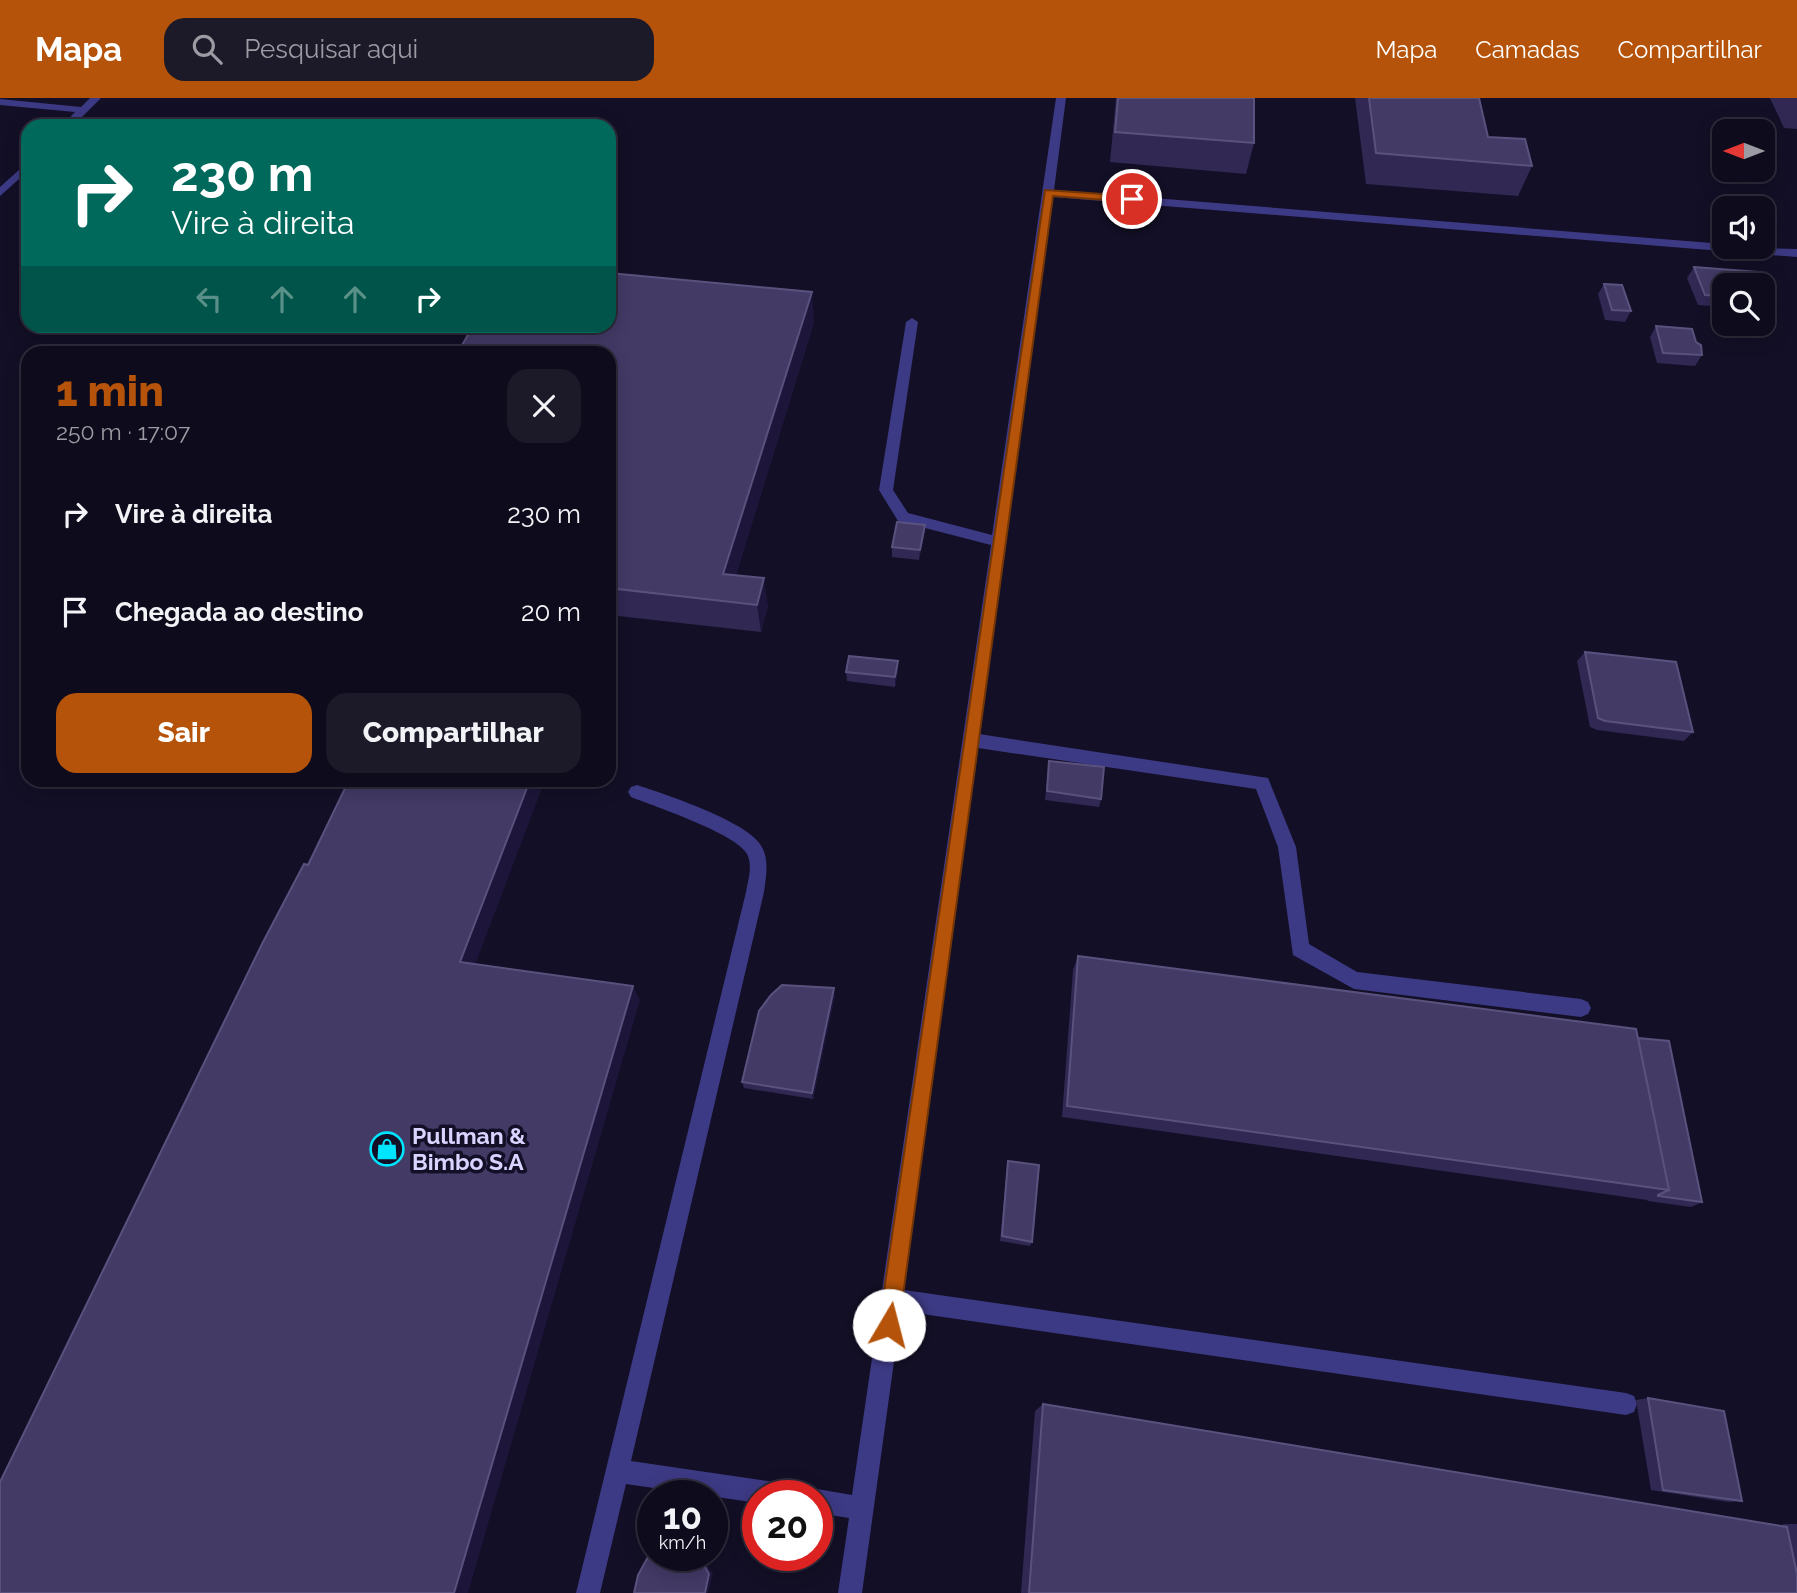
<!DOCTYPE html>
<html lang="pt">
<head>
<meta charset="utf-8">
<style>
  body { margin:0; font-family:Raleway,sans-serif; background:#1c1929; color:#f1f3f6; height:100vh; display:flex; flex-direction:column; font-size:26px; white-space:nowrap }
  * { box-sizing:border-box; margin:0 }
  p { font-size:23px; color:#9b9ba3 }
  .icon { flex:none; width:38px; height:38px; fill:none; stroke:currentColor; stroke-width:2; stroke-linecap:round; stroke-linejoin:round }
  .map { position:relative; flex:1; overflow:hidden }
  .side { position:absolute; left:21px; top:248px; width:595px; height:441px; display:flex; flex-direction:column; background:#0e0b1c; border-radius:21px; box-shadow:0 4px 18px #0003,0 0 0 2px #2e2b3b }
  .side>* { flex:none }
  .top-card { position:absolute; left:21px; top:21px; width:595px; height:214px; border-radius:21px; box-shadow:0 4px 18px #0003,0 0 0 2px #2e2b3b; background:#00695c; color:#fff; overflow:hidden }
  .needle { width:46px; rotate:270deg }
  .fabs { position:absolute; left:1712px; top:21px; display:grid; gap:14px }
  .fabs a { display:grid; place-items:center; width:63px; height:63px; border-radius:14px; background:#0e0b1c; box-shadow:0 4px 18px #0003,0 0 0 2px #2e2b3b; font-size:35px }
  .speed { position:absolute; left:637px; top:1382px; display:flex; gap:14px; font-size:35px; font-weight:700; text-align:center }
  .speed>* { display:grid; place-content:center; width:91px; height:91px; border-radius:50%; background:#0e0b1c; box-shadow:0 4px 18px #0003,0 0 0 2px #2e2b3b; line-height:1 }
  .speed small { font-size:18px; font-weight:400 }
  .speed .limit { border:10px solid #d22; background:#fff; color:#111 }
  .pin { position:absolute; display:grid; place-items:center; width:60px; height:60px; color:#fff; margin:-30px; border:4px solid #fff; border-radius:50%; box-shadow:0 2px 7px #0007 }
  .me { position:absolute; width:77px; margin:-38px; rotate:8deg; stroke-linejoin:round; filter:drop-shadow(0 0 5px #0008) }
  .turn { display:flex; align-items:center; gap:24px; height:147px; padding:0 35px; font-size:32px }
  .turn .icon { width:91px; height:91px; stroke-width:2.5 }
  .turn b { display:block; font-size:49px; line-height:60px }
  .lanes { display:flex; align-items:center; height:66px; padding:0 35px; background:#0003; justify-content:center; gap:35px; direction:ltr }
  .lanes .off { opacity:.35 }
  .round { display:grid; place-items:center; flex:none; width:74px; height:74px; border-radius:21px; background:#1c1929 }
  .headline { display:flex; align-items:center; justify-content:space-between; height:119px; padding:0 35px }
  h1 { font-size:42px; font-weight:800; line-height:52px; color:#b45309 }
  .primary-button { display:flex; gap:14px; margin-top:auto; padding:14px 35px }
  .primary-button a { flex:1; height:80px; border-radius:21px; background:#b45309; color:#fff; font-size:28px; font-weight:800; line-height:80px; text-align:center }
  .primary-button a+a { background:#1c1929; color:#f1f3f6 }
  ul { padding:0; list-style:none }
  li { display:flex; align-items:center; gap:21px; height:98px; padding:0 35px }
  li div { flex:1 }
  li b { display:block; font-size:26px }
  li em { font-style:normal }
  header { display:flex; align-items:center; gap:42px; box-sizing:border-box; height:98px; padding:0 35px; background:#b45309; color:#fff }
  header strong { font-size:33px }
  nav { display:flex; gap:38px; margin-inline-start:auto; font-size:24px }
  .search { width:490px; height:63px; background:#1c1929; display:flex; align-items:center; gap:18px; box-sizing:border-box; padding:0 24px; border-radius:21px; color:#9b9ba3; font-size:26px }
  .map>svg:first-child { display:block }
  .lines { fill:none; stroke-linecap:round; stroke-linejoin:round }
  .minor { fill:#3d3a85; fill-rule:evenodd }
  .wall { fill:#312854 }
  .shaded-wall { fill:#1d163a }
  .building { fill:#433a66; stroke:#5a527e; stroke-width:2 }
  .route { fill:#b45309; stroke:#753606; stroke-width:2 }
  .labels { text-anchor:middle; stroke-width:7; stroke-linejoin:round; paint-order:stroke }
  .poi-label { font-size:23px; font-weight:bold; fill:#d9d4ff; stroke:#130f26; text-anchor:start }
</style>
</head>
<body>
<header>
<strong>Mapa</strong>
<div class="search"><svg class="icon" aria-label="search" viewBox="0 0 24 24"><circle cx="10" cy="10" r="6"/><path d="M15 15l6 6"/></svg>Pesquisar aqui</div>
<nav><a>Mapa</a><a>Camadas</a><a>Compartilhar</a></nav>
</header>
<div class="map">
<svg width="1797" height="1495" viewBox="0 0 1797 1495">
  <rect width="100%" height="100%" fill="#130f26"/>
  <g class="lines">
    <path class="minor" d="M90 0H101L73 28H62L75 14 0 7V1L81 9Z
      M1056 0H1066L1054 92 1724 146V149L1797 151V159L1053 99 979 636 1268 680 1296 749 1309 846 1357 874 1581 901 1588 904 1591 910 1588 916 1581 919 1354 891 1293 857 1278 749 1256 691 978 650 904 1192 1626 1295 1634 1298 1637 1306 1634 1314 1626 1317 901 1213 862 1495H838L849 1420 817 1415V1398H807L817 1391 852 1397 991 447 898 423 879 392 906 224 912 220 918 224 893 392 908 415 992 437Z
      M28 64V73L0 98V89Z
      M637 687C665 696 745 723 760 746 770 760 766 778 764 794L631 1363 787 1386 795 1390 799 1398H758V1405L626 1386 600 1495H576L746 794C748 783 753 767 747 756 737 736 654 708 631 699L628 694 631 689Z"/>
  </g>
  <path class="wall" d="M1116 0H1254V45L1246 76 1110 64Z
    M1355 0H1479L1488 39 1532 68 1518 98 1366 86Z
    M1770 0H1797V31L1784 30Z
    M1694 169 1758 174 1770 201 1763 212 1762 187H1724V209L1698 207 1687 180Z
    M1604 186 1631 213 1625 224 1605 222 1598 196Z
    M814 224 736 477 768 508 761 534 609 517V256Z
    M1656 228 1696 244 1702 257 1695 268 1657 265 1650 239Z
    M925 427 924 437 919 462 892 459V449Z
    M1585 554 1693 634 1684 643 1597 632 1590 629 1577 563Z
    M898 563V573L895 589 847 583 846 574Z
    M1049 663 1101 701 1099 709 1045 702Z
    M1078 858 1638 940 1702 1104 1691 1109 1648 1103 1647 1102 1062 1019 1073 872Z
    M835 897 813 1001 744 990 742 984Z
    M1008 1063 1032 1144 1030 1148 1000 1143 1007 1069Z
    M1648 1300 1742 1403 1728 1404 1651 1392 1636 1302Z
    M1043 1306 1783 1428V1426H1797V1495H1021L1035 1313Z"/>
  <path class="shaded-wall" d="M812 194 814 224 728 504 723 476Z
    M925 427 924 437 919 462 920 452Z
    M764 480 768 508 761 534 757 507Z
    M898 563V573L895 589V579Z
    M530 682H545L471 878 460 864Z
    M633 888 640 902 468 1495H454Z
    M834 890 835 897 813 1001 812 995Z
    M704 1461 713 1475 708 1495H705L701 1462Z"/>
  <path class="building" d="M1118 0H1254V45L1115 34Z
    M1369 0H1479L1488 39 1525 41 1532 68 1376 55Z
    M1694 169 1758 174 1770 201H1762V187H1724V198L1705 197Z
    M609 175 812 194 723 476 764 480 757 507 609 490V256H457L473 228H609Z
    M1604 186 1622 187 1631 213 1612 212Z
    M1656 228 1692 231 1696 244 1701 247 1702 257 1663 255Z
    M897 424 925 427 920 452 892 449Z
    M1585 554 1676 564 1693 634 1605 623 1598 620Z
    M849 558 898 563 895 579 846 574Z
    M1049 663 1104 669 1101 701 1047 693Z
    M349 682H530L460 864 633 888 454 1495H0V1384L262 846 304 766 308 767Z
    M1078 858 1636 931 1669 1092 1067 1008Z
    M782 887 834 890 812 995 742 984 759 913 771 897Z
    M1638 940 1669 943 1702 1104 1658 1098V1097L1669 1092Z
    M1008 1063 1039 1067 1032 1144 1002 1138Z
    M1648 1300 1724 1313 1742 1403 1663 1392Z
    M1043 1306 1787 1429 1797 1476V1495H1029Z
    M653 1455V1458H679L701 1462 709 1476 705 1495H634L638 1477 649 1457Z"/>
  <path class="route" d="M1045 92 1132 98 1137 101 1132 104 1053 98 899 1227 896 1234 889 1237 882 1234 879 1227Z"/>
  <defs>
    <symbol id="shop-ring" viewBox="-11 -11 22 22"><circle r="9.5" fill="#130f26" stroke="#00e5ff" stroke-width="1.5"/><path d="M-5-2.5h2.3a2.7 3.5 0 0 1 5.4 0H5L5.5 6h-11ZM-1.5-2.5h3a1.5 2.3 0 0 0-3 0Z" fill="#00e5ff"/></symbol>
  </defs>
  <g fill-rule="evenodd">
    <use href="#shop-ring" x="368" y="1032" width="38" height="38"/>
  </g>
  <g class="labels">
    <g class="poi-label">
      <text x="412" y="1046">Pullman &amp;<tspan x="412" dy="26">Bimbo S.A</tspan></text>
    </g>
  </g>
</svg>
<div class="fabs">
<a><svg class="needle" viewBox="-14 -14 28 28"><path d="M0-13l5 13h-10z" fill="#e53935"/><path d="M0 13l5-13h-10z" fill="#9b9ba3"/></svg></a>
<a><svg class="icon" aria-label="sound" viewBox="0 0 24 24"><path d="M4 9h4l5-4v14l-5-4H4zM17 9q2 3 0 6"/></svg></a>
<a><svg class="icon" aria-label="search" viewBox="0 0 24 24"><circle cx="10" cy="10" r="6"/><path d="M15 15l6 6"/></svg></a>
</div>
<div class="speed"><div>10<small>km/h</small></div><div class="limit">20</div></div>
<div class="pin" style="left:1132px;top:101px;background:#d93025"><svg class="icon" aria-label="arrive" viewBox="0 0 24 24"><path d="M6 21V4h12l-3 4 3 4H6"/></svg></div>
<svg class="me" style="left:889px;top:1227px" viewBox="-20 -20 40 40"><circle r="19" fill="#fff"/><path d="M0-13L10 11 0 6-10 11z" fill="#b45309"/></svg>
<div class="top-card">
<div class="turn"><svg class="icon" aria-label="right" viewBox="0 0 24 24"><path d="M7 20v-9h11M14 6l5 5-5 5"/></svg><div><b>230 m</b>Vire à direita</div></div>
<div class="lanes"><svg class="icon off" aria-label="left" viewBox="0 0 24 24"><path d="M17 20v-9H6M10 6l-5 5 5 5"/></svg><svg class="icon off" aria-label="ahead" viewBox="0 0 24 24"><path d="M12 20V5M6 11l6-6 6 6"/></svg><svg class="icon off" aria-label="ahead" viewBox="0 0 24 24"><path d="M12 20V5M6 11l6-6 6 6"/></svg><svg class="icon" aria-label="right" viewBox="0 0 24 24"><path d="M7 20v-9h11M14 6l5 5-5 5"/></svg></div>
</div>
<section class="side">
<div class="headline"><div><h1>1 min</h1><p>250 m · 17:07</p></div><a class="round"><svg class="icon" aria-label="close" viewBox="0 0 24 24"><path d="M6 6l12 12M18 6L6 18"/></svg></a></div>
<ul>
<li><svg class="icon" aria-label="right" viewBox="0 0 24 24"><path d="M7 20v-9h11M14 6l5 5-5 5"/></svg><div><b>Vire à direita</b></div><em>230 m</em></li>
<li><svg class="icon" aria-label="arrive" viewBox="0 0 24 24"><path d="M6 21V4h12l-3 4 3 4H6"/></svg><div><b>Chegada ao destino</b></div><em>20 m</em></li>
</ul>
<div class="primary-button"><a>Sair</a><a>Compartilhar</a></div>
</section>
</div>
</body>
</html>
